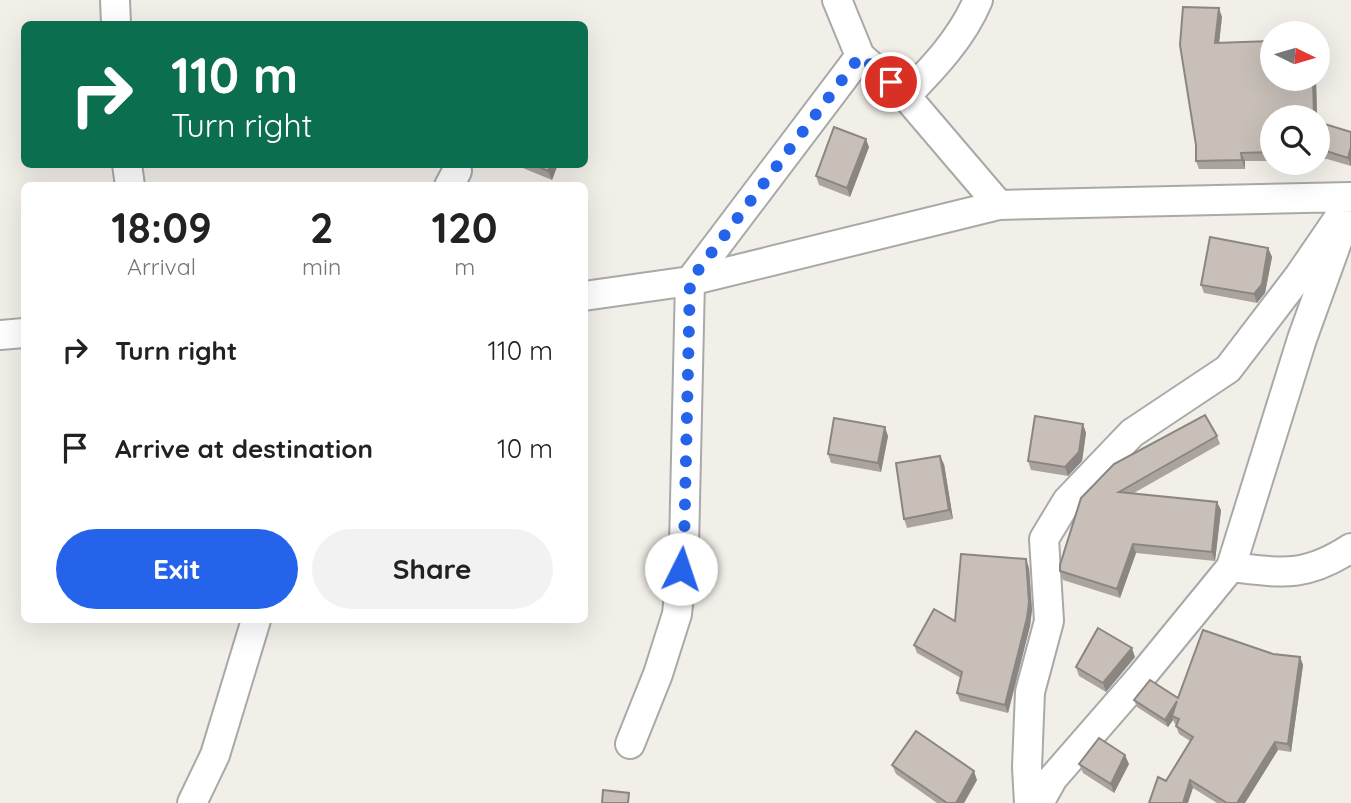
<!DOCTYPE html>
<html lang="en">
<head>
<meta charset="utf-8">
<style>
  body { margin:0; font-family:Quicksand,sans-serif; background:#f2f2f2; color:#222; height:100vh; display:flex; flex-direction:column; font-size:26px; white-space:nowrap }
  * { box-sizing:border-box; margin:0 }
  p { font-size:23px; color:#767676 }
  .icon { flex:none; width:38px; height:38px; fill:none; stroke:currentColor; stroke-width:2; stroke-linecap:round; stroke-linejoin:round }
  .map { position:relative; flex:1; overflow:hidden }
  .drawer { position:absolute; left:21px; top:182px; width:567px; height:441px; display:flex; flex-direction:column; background:#fff; border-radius:10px; box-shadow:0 7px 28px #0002 }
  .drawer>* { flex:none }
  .hud { position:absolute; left:21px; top:21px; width:567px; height:147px; border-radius:10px; box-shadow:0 7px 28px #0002; background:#0b6e4f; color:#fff; overflow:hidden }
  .needle { width:46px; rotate:95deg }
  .fabs { position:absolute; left:1260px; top:21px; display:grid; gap:14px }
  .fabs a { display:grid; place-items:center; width:70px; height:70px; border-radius:50%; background:#fff; box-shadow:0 7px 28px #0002; font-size:35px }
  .pin { position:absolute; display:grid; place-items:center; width:60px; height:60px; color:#fff; margin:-30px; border:4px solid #fff; border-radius:50%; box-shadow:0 2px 7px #0007 }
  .me { position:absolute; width:77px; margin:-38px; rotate:4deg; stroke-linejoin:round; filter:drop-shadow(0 0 5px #0008) }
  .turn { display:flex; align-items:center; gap:24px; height:147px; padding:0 35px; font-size:32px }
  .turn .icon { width:91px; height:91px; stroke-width:2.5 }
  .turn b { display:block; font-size:49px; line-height:60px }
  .eta { display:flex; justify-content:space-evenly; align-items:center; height:119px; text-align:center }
  .eta b { font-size:42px; font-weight:800; line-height:49px }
  .button { display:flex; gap:14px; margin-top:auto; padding:14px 35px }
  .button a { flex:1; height:80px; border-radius:42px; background:#2563eb; color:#fff; font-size:28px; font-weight:800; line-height:80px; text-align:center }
  .button a+a { background:#f2f2f2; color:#222 }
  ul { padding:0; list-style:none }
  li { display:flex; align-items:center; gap:21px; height:98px; padding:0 35px }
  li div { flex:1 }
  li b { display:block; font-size:26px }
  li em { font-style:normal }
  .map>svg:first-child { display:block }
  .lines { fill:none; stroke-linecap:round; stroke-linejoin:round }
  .minor-casing { stroke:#a9a9a9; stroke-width:32 }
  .minor { stroke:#fff; stroke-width:28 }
  .wall { fill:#aba49e }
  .shaded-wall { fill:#8b8681 }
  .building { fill:#c7bfb8; stroke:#8b8681; stroke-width:2 }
  .route { stroke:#2563eb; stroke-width:12; stroke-dasharray:0 21.6 }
</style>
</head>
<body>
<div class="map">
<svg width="1351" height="803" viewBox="0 0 1351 803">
  <rect width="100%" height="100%" fill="#f2efe9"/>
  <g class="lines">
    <defs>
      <path id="minor" d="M115 0 116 24
        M837 0 860 56 906 96 999 205
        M906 96C934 67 962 38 978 0
        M127 164 130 186
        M449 186 457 171
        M584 296 690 281 999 205 1351 197
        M0 335 24 333
        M1231 567C1283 573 1305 578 1351 548
        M630 744 658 674 677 614 684 546 690 281 860 56
        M192 803 215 755 256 620
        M1029 803 1027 767 1030 692 1049 621 1044 539 1067 501 1132 433 1228 369 1299 276 1351 200
        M1039 803 1053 778 1141 677 1231 567 1302 339 1340 234"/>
    </defs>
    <use href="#minor" class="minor-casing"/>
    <use href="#minor" class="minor"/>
  </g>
  <path class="wall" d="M1222 17 1219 43 1316 79 1317 117H1272V161H1245V169H1199L1196 161Z
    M1318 122 1351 132V166L1327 159H1318Z
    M869 147 850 197 819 185 816 176Z
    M513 164H558L552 180Z
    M1268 248 1272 257 1265 293 1257 303 1204 293 1201 285Z
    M1083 424 1086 433 1082 461 1068 476 1031 470 1028 461Z
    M888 436 881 472 831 463 828 454Z
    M1217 436 1220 444 1134 493 1221 510 1215 561 1136 553 1120 598 1063 580 1060 571 1081 498Z
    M944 464 953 519 907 528 904 519Z
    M1029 568 1032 610 1030 626 1008 713 960 701 957 693 961 678 917 653 914 645 955 621Z
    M1273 654 1300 657 1303 665 1291 752 1278 750 1245 803H1217L1193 788 1166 781 1190 741 1179 734 1176 726 1177 725 1175 724 1173 720 1168 727 1137 707 1134 700 1178 698Z
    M1135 657 1106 692 1079 676 1076 667Z
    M1079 764H1129L1114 793 1083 773Z
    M892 765 977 780 964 803H937L896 774Z"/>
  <path class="shaded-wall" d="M1219 8 1222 17 1218 52 1215 43Z
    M1313 79H1316L1317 117H1314Z
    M866 139 869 147 850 197 847 188Z
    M1351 147V166L1348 158Z
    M1241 153 1245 161V169L1242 160Z
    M551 164H558L552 180 548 171Z
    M1268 248 1272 257 1265 293 1257 303 1254 294Z
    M1083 424 1086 433 1082 461 1068 476 1065 467Z
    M885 427 888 436 881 472 878 463Z
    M940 456 944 464 953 519 949 510Z
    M1217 502 1221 510 1215 561 1212 552Z
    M1133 544 1136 553 1120 598 1117 589Z
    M1026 559 1029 568 1032 610 1030 626 1008 713 1005 705Z
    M1132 648 1135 657 1106 692 1103 683Z
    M1300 657 1303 665 1291 752 1288 744Z
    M1177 701 1172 716 1173 720 1168 727 1165 720Z
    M1275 742 1278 750 1245 803H1237Z
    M1125 755 1129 764 1114 793 1111 784Z
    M974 771 977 780 964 803H956Z
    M1190 780 1193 788 1188 803H1183Z"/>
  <path class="building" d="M1183 7 1219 8 1215 43 1272 41V79H1313L1314 117H1272V152L1241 153 1242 160 1196 161V145L1180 45Z
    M1318 122 1351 132V147L1348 158 1323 150 1318 151Z
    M834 127 866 139 847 188 816 176Z
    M532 164H551L548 171Z
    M1210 237 1268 248 1262 284 1254 294 1201 285Z
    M1205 415 1217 436 1119 492 1217 502 1212 552 1133 544 1117 589 1060 571V565L1081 498 1114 464Z
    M1035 416 1083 424 1079 452 1065 467 1028 461Z
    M834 418 885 427 878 463 828 454Z
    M940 456 949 510 904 519 896 463Z
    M961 554 1026 559 1029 602 1027 618 1005 705 957 693 962 672 914 645 934 609 955 621Z
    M1098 628 1132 648 1103 683 1076 667Z
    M1203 630 1273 654 1300 657 1288 744 1275 742 1237 803H1227L1190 780 1183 803H1149L1158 777 1166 781 1193 737 1176 726 1179 719 1172 716 1177 701 1165 720 1134 700 1150 680 1178 698Z
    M916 731 974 771 956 803H947L892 765Z
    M1099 738 1125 755 1111 784 1079 764Z
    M603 790 629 793 628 803H602Z"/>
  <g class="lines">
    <path class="route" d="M681 569 684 546 690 281 860 56 891 82"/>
  </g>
</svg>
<div class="fabs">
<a><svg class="needle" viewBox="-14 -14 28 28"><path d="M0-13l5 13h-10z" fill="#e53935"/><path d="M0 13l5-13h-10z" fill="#767676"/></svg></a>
<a><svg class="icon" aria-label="search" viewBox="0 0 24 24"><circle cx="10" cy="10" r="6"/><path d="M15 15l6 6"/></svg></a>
</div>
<div class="pin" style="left:891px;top:82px;background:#d93025"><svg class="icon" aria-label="arrive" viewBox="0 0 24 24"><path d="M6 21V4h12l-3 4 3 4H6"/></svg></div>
<svg class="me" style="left:681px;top:569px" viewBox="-20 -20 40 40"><circle r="19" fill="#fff"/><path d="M0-13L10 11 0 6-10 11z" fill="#2563eb"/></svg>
<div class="hud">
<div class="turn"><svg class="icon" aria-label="right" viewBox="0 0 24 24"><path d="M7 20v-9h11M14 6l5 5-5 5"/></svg><div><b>110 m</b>Turn right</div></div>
</div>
<section class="drawer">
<div class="eta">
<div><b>18:09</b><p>Arrival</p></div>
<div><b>2</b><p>min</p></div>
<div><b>120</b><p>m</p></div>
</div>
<ul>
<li><svg class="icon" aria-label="right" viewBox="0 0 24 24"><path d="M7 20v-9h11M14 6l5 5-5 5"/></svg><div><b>Turn right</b></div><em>110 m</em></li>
<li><svg class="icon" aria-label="arrive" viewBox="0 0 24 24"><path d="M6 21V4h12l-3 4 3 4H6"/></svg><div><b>Arrive at destination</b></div><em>10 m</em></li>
</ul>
<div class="button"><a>Exit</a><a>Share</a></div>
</section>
</div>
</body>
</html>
